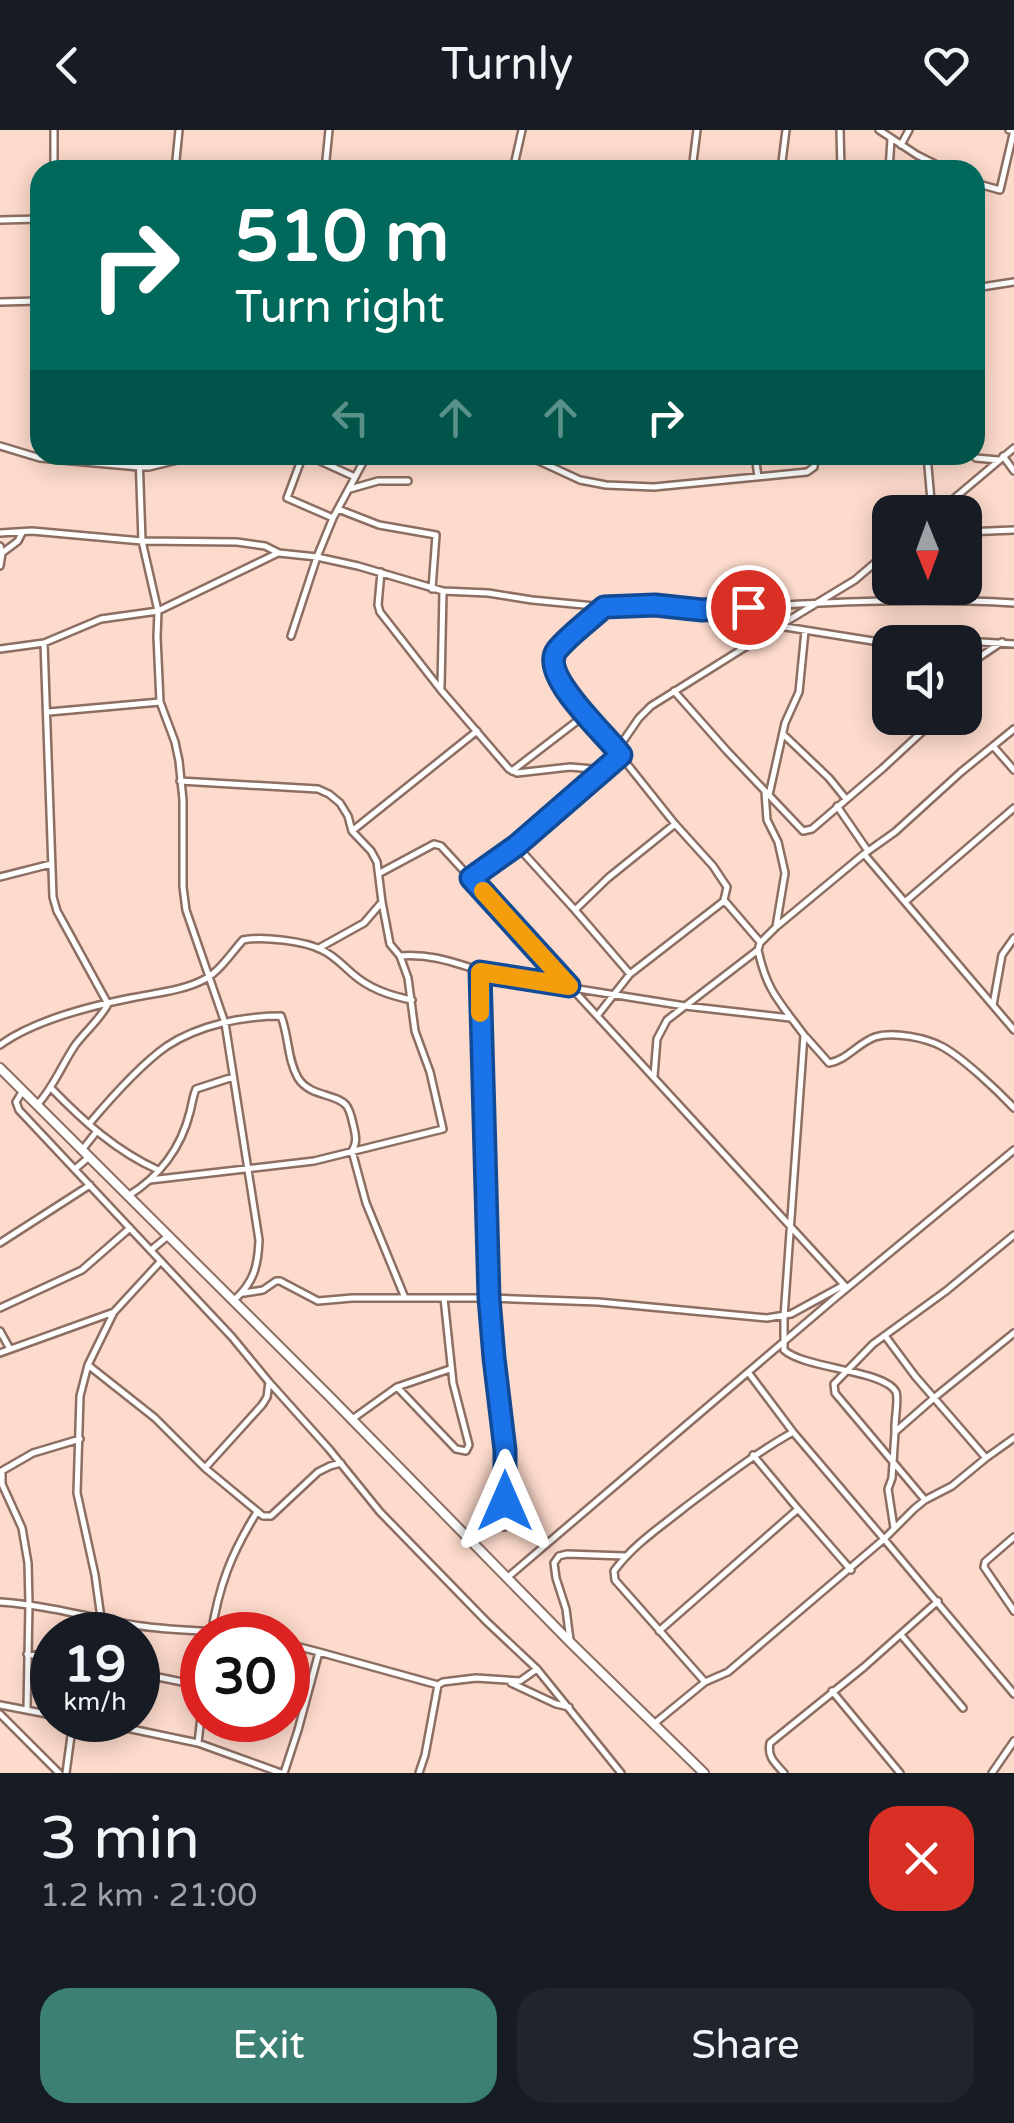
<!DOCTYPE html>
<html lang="en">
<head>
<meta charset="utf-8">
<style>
  body { margin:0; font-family:"Varela Round",sans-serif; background:#20242c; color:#f1f3f6; height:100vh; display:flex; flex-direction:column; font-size:38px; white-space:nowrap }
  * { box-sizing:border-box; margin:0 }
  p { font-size:32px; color:#9ea1a6 }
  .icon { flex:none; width:55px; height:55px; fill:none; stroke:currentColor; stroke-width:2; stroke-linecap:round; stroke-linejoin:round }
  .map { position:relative; height:1643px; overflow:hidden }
  .sheet { display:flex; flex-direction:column; background:#171b24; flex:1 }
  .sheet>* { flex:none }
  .hud { position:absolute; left:30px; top:30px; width:955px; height:305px; border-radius:30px; box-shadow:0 5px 25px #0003; background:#00695c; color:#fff; overflow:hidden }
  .needle { width:65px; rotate:179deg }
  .controls { position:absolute; left:872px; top:365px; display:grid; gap:20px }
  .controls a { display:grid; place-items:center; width:110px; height:110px; border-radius:20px; background:#171b24; box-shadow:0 5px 25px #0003; font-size:50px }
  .speed { position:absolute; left:30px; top:1482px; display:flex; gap:20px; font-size:50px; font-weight:700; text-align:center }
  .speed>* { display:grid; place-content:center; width:130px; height:130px; border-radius:50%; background:#171b24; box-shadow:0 5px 25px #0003; line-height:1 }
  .speed small { font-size:25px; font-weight:400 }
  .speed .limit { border:15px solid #d22; background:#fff; color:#111 }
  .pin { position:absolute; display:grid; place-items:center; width:85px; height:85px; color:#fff; margin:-42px; border:5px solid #fff; border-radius:50%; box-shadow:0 2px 10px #0007 }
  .me { position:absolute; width:110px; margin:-55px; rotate:0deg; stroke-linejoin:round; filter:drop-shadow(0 0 8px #0008) }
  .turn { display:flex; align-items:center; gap:35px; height:210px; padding:0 40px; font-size:45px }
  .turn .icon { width:130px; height:130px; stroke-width:2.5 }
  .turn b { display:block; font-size:70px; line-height:85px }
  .lanes { display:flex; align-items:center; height:95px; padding:0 40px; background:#0003; justify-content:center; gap:50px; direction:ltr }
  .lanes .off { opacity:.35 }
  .round { display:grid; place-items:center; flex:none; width:105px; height:105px; border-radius:30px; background:#20242c }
  .headline { display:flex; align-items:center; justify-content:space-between; height:170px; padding:0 40px }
  h1 { font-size:60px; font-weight:600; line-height:75px }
  .action { display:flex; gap:20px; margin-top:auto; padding:20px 40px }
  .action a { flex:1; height:115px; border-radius:30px; background:#3c8074; color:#fff; font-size:40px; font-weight:600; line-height:115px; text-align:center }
  .action a+a { background:#20242c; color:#f1f3f6 }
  header { display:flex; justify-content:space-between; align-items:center; height:130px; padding:0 40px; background:#171b24; font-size:45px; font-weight:600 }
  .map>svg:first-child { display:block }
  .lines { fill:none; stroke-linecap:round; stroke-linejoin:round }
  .minor-casing { stroke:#8c6e62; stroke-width:10 }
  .tertiary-casing { stroke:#8c6e62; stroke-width:12 }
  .minor { stroke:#fff; stroke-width:5 }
  .tertiary { stroke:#fff; stroke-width:8 }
  .route-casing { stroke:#114b97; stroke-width:25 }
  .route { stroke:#1a73e8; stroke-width:18 }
  .slow { stroke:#f59e0b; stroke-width:18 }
</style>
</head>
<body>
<header><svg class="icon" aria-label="back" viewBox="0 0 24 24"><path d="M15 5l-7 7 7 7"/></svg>Turnly<svg class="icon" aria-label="heart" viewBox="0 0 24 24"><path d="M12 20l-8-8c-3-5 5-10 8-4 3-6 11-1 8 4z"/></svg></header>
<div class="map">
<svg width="1014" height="1643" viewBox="0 0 1014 1643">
  <rect width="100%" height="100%" fill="#fcdacc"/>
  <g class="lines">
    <defs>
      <path id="minor" d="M840 0 841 40
        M879 0 917 25 947 40
        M901 15 909 0
        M54 40V0
        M175 40 179 0
        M325 40 329 0
        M513 40 522 0
        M692 40 697 0
        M781 40 786 0
        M889 40 891 9
        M975 53 1000 60 1014 0H1009
        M0 90 40 89
        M975 158 1014 152
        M0 172 40 171
        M0 316 40 328 139 337H149L198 325
        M139 325 142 411 158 481 157 507 160 572 175 612 179 631 183 670V757L186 780 225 893 259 1110C258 1136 254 1153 233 1171
        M303 325 287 368 333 388
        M307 325 355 347
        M526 325 580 350 606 355 654 357 807 342 814 337 815 325
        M755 325 758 347
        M927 325 932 382
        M973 325 976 328 998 330
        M1003 326 1014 341
        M350 359 378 351H408
        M338 379 379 395 436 405 432 459
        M938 382 1014 318
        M965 402 1014 400
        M0 403 32 401 142 411 237 412 265 416 279 423 317 427 358 436 443 461 488 463 532 470 605 477 655 475 701 480 718 488 734 492 779 496 855 450 890 420
        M0 416 2 423 0 436
        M2 423 18 411 22 403
        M381 442 378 475 380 482 441 560 509 639 517 643 570 637 605 640
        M605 477 557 521 553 534 556 545 675 694 713 736 727 757 724 770 760 812
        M702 480C806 473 910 467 1014 473
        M291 506 317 427 333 388 367 325
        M44 513 53 767 57 781 108 874
        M0 519 44 513 101 489 158 481 278 423
        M441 557 443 461
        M965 559 978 528 1002 512
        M674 561 727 621 803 701 812 699 883 638 937 588
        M49 582 160 572
        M783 604 829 648 846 669
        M993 616 1014 640
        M617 620 639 588 651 576 779 496 873 511 947 510 1014 514
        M512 641 585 585
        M180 651 318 659 329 664 340 673 348 686 352 701 371 721 377 732 382 772 364 793 319 818
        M765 662 767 690 778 712 785 743 776 797
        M769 665 785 593 799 562 805 501
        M837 676 868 721
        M352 701 477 601
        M517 716 575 780
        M864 724 1014 900
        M380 743 434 714 441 716 847 1158
        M0 747 51 734
        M471 748 517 716 621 625
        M906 771 1014 678
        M758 820C767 862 780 872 804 905L784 1187V1220C805 1239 885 1240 896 1262 899 1270 894 1291 895 1302
        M400 826C441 823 464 838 503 847L685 876 790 888
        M479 841 489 1168 493 1228 506 1337 504 1397
        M630 844 575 780 608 748 675 694
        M993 875 1002 825 1014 808
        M597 886 630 844 724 771
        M806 907 829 933C847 930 858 913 875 907 893 901 927 908 943 917 964 929 997 960 1014 978
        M0 915C33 891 91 876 131 868 155 863 183 861 205 849 220 841 232 822 243 810 262 806 305 811 322 820 335 826 343 836 354 845 370 859 391 866 412 870
        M654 946 657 909 667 890 758 820 760 813 776 797 864 724 895 702 961 642 1014 599
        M51 958C83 991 116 1021 158 1040
        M22 962 16 972 19 980 232 1207 269 1252 329 1319 380 1382 487 1492 537 1539 621 1643
        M37 975C54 957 62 934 76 914 86 901 98 891 107 876
        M89 994C110 969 140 935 167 916 199 895 243 886 281 886 289 906 287 929 298 948 310 967 335 963 346 975 351 981 352 991 354 998 356 1008 357 1012 352 1021L366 1073 405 1168
        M82 1020 97 1001
        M75 1039 89 1027
        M150 1050 314 1031 443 999 430 942 415 901 408 848 400 826 390 814 382 772
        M128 1066C159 1047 181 1018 190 982 192 974 193 966 196 959L233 947
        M0 1113 90 1055
        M151 1120 168 1106
        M244 1163 263 1160 276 1151H280L318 1171 352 1168H489L598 1172 767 1188 791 1184 844 1155
        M0 1178 82 1140 130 1098
        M0 1201 10 1219
        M886 1207 915 1246 986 1328 1014 1308
        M0 1223 114 1182
        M88 1235 155 1288 205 1338 263 1386H271L318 1342 330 1336 341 1333
        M748 1242 793 1302 884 1409 914 1379 925 1370 952 1356 986 1328
        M397 1257 456 1319 466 1321 469 1315 453 1253 444 1168
        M351 1290 397 1257 450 1239
        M793 1302C754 1324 720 1351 684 1378 659 1398 633 1415 614 1441L615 1450 705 1552 728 1542 884 1409 1014 1564
        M753 1325 798 1379
        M205 1338 262 1275 267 1267 269 1252
        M2 1341V1354L22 1398 28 1433 29 1474 27 1579
        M0 1342 33 1323 80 1309
        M925 1370 835 1263 834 1254 873 1214 946 1161 1014 1105
        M894 1398 888 1359 892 1348 895 1302 935 1267 1014 1203
        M1014 1407 985 1432 984 1437 1014 1481
        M508 1447 835 1168 1014 1020
        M0 1472C48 1475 94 1489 141 1496 175 1501 209 1500 244 1505
        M659 1501 798 1379 851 1440
        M96 1505 101 1488 95 1445 77 1363 80 1266 88 1235 114 1182 160 1132
        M211 1505C219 1455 231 1424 257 1382
        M902 1506 963 1578
        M570 1510 566 1479 556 1448 554 1433 559 1426 567 1424 625 1426
        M319 1522 438 1555
        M27 1524 52 1528
        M138 1543 202 1556
        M511 1553 556 1574 569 1577
        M832 1561 900 1643
        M288 1572 305 1575
        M0 1575 52 1585
        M0 1584 59 1643
        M71 1590 117 1596 198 1613 202 1578
        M655 1593 705 1552
        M198 1613 281 1643
        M66 1643 73 1591
        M284 1643 298 1600 319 1522 288 1514
        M419 1643 425 1625 438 1555 443 1552 476 1548 520 1551 537 1539
        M784 1643C775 1633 767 1627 770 1613L864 1537 938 1471
        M992 1643 1014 1611"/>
      <path id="tertiary" d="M0 938 330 1267 571 1513 704 1643"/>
    </defs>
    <use href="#minor" class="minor-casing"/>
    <use href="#tertiary" class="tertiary-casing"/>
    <use href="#minor" class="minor"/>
    <use href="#tertiary" class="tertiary"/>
  </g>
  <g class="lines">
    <defs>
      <path id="route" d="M505 1371V1320L494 1228 489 1168 480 842 569 856 471 748 516 716 621 625C607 605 538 545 557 520 568 506 590 490 604 477L655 475 702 480 748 477"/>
    </defs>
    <use href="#route" class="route-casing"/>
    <use href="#route" class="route"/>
    <path class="slow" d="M480 883V842L569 856 483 761"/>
  </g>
</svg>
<div class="controls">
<a><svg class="needle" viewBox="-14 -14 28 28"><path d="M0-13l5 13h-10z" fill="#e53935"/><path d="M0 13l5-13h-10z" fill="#9ea1a6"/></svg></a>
<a><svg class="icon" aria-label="sound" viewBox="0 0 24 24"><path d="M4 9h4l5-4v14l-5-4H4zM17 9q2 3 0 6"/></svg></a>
</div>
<div class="speed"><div>19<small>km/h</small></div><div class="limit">30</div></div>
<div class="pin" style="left:748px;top:477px;background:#d93025"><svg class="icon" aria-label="arrive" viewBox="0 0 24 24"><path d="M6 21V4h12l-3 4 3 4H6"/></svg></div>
<svg class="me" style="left:505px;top:1371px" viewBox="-20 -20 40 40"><path d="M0-17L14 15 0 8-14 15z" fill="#1a73e8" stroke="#fff" stroke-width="4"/></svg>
<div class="hud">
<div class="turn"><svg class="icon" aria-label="right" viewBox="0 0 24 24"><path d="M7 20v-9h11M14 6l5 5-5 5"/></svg><div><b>510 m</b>Turn right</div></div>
<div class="lanes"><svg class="icon off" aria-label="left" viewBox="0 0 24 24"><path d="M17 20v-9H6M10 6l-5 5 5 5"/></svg><svg class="icon off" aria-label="ahead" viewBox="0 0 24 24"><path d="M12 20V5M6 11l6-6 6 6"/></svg><svg class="icon off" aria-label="ahead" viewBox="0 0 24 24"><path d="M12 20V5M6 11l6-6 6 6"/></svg><svg class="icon" aria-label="right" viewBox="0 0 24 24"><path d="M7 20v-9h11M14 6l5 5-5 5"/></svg></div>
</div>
</div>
<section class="sheet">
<div class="headline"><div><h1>3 min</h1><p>1.2 km · 21:00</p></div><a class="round" style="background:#d93025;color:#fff"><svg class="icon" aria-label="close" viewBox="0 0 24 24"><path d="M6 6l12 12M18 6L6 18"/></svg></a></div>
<div class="action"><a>Exit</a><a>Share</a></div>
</section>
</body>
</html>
